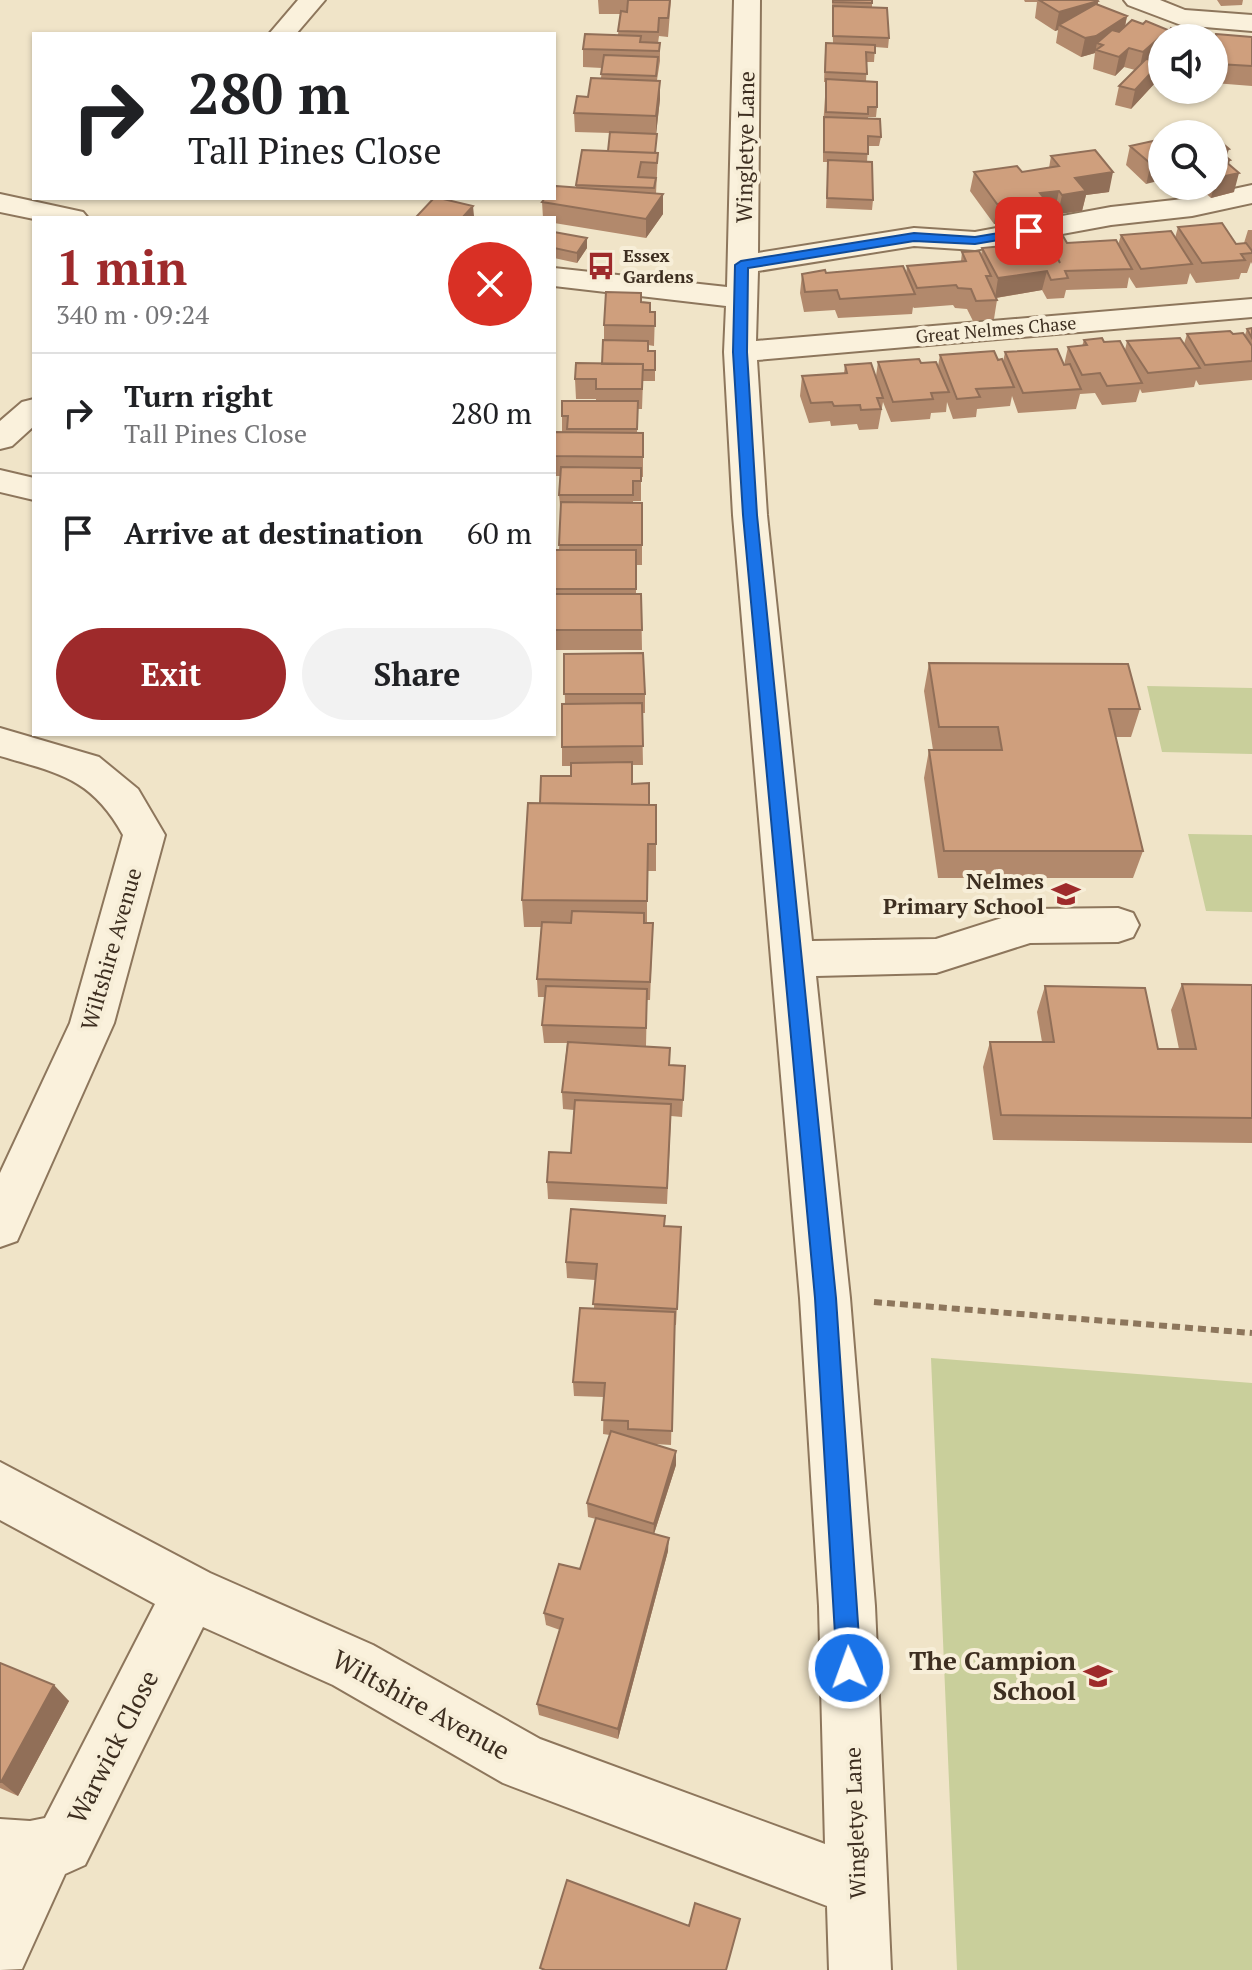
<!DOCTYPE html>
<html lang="en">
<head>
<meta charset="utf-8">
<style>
  body { margin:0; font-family:"PT Serif",serif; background:#f2f2f2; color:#202124; height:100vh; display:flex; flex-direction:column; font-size:30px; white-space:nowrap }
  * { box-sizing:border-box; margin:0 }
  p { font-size:26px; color:#757577 }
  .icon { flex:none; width:44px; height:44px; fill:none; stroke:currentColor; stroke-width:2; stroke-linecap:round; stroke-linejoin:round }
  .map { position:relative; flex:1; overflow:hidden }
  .drawer { position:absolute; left:32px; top:216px; width:524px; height:520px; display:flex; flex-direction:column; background:#fff; border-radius:0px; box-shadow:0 2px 6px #0004 }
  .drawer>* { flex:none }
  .top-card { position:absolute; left:32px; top:32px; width:524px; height:168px; border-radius:0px; box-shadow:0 2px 6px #0004; background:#fff; color:#202124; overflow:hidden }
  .controls { position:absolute; left:1148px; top:24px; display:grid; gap:16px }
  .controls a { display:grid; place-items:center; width:80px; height:80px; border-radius:50%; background:#fff; box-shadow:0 2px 6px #0004; font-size:40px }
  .pin { position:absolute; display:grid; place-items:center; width:68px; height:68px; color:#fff; margin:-34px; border-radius:16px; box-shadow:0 4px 12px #0006 }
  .me { position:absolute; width:88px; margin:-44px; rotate:358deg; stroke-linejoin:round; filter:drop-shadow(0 0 6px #0008) }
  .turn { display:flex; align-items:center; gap:28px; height:168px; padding:0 24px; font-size:36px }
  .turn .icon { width:104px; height:104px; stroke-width:2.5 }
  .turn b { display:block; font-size:56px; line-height:68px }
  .round { display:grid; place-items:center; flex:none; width:84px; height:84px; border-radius:42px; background:#f2f2f2 }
  .headline { display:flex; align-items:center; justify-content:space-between; height:136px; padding:0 24px }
  h1 { font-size:48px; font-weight:800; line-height:60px; color:#9e2a2b }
  .cta { display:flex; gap:16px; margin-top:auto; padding:16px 24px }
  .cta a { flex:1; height:92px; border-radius:48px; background:#9e2a2b; color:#fff; font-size:32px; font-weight:800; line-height:92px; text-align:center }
  .cta a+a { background:#f2f2f2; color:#202124 }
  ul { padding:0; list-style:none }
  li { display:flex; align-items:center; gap:24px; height:120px; padding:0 24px; border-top:2px solid #e0e0e0 }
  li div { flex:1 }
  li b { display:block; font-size:30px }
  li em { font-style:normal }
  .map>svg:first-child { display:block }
  .green { fill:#c9cf9b }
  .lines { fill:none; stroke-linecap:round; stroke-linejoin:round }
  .minor-casing { stroke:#8d765c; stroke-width:4 }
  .path { stroke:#8d765c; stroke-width:6; stroke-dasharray:8 5; stroke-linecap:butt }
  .minor { fill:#faf1dc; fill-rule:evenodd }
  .wall { fill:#b2896c }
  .shaded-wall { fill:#916f58 }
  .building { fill:#cf9f7d; stroke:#916f58; stroke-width:2 }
  .route { fill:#1a73e8; stroke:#114b97; stroke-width:2 }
  .labels { text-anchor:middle; stroke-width:8; stroke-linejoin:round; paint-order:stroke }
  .far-poi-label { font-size:18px; font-weight:bold; fill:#3d2e20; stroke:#f7eed8; text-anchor:start }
  .far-street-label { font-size:18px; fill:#3d2e20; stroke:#f7eed8 }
  .street-label { font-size:22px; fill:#3d2e20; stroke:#f7eed8 }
  .poi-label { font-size:22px; font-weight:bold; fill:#3d2e20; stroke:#f7eed8; text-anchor:end }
  .near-poi-label { font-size:26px; font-weight:bold; fill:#3d2e20; stroke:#f7eed8; text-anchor:end }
  .near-street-label { font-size:26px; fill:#3d2e20; stroke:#f7eed8 }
</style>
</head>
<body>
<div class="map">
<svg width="1252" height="1970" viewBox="0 0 1252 1970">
  <rect width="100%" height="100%" fill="#f0e4c8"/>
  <path class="green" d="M1147 686 1252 688V754L1162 752Z
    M1188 834 1252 835V912L1206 911Z
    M931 1358 1252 1383V1970H957Z"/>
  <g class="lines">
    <defs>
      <path id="minor" d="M298 0H325L296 34H269Z
        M734 0H760L758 253 914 228 975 232 1111 207 1192 198 1252 185V203L1192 216 1111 225 975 250 914 246 758 271 756 341 1252 299V317L757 360 767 515 812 941 936 939 1030 909 1118 908 1133 913 1139 925 1133 937 1118 942 1030 943 936 973 816 976 850 1298 875 1606 891 1970H829L827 1906 503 1783 333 1685 203 1627 85 1865 65 1874 22 1969 0 1970V1819L30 1821 45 1818 155 1604 0 1520V1462L210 1573 373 1645 540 1739 825 1844 819 1606 800 1298 733 515 724 352 726 306 554 286V268L727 287Z
        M1124 0H1160L1185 10 1252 15V31L1181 25 1128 5Z
        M0 194 83 212 88 218 34 219 0 212Z
        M34 399V426L12 446 0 449V421L22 402Z
        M0 470 34 478V500L0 492Z
        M0 728 99 757 138 789 165 835 114 1023 17 1241 0 1247V1173L70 1023 123 835C92 778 58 773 0 756Z"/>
    </defs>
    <use href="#minor" class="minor-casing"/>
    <path class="path" d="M874 1302 1252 1333"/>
    <use href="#minor" class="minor"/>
  </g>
  <path class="wall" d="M598 0H671L668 37 659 36 658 43H660V61L657 80 660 99 656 134V153H658L656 194H663V214L646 238 554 223V218H543L542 202 576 187V185L608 151 610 133 575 132 574 113 588 97 601 78 602 68 583 67V49L618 35 620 14H599Z
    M832 0H872V8L889 38 888 48 875 47 874 62H867L866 81 877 107 876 117H868V119L881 137 879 146H868L867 162 873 200 872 210 826 208 828 162H823V127L826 82H824L825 53 826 43H833Z
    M1024 0H1097L1098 1V5L1127 16 1125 27 1168 30 1166 37 1212 36 1162 38V83L1156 82 1131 109 1115 105 1119 86 1135 70 1124 67 1115 76 1093 69 1095 53 1081 57 1056 43 1058 30 1055 31 1035 18 1037 2H1025Z
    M1217 0H1243L1242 5 1221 6Z
    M1216 34 1252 37V86L1214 83V41Z
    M1214 136 1227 157 1234 192 1211 198 1198 186H1214Z
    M1162 139 1146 184 1126 165 1130 146Z
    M1051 156 1109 192 1086 195 1082 211 1058 214 1055 210 1045 211 1043 222 1014 226 1011 221 994 224 970 191 974 172H1022L1049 168Z
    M1178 227 1236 244 1244 243 1248 230H1252V264L1251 262 1247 273H1241L1239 279 1196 283 1190 273 1187 284 1136 288 1129 277 1127 288 1066 290 1064 298 1047 299 1042 290 996 298 997 300 994 319 973 321 967 309 955 308 953 305 914 308 913 307 912 314 838 318 835 310 804 312 800 293 802 274H906L907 266 961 261 962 252 981 256 982 248 1046 249 1048 237 1067 243 1118 245 1121 235 1175 238Z
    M554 232 587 238V248L577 263 554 258Z
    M641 302 650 312H655L654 346 648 345V351H655V381H643L642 409H638L637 433H643V477H641V501H633V503H642V565H636V594H641L642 650H554V550H559L561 515 559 495 560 476H554V432H562V416L596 401V399H576L575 379 602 364 604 340V325Z
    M1252 328V380L1199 385 1196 380 1194 387 1142 393 1140 389 1136 402 1102 405 1095 393 1080 394 1076 409 1018 413 1012 396 1010 406 977 409 976 417 953 419 947 402 946 412 931 413 930 419 891 422 883 402 878 429 859 430 857 424 831 426 830 421 809 423 800 396 802 376 844 373 845 365 876 376 878 362 921 363 938 366 940 355 998 360 1003 362 1005 352 1064 365 1068 347 1082 346 1084 340 1104 342 1125 350 1127 341 1184 344 1187 334 1245 335 1247 329Z
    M564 654 645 694V713H642L643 765H632V784L649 805H656V871H647V923H653L650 1000H647L646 1046 609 1044 669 1065 685 1066 682 1117 671 1116 667 1204 548 1199 547 1182 571 1153 574 1110 563 1109 562 1092 567 1043H544L542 1025 545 997H538L537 979 541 927H524L522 900 540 803 571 776V766H562V747L565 704Z
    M929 663 1140 709 1131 737H1115L1143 851 1133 878H938L924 778 929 750H933L924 691Z
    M1182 984 1252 985V1143L993 1140 983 1067 990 1042H1042L1037 1012 1045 986 1158 1049H1179L1171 1010Z
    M665 1226 681 1227 676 1325H674L671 1445 655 1444 676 1451V1465L654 1534 668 1551 618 1739 539 1715 537 1704 560 1630 546 1625 544 1613 580 1569 596 1519 588 1517 587 1503 610 1435 603 1434 604 1397 574 1396 573 1382 594 1308 595 1280 567 1278 566 1262Z
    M0 1663 69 1701 18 1796 0 1788Z"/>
  <path class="shaded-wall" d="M1098 1 1095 19 1059 25 1058 30 1055 31 1059 12Z
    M1127 16 1123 35 1097 43 1095 53 1081 57 1085 38Z
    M1168 30 1166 38H1162V50L1139 71 1143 52Z
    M1129 48 1124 67 1115 76 1119 57Z
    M1160 63 1156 82 1131 109 1135 90Z
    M660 81V99L656 135V116Z
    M1229 149 1225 161 1230 160 1226 176 1239 173 1234 192 1211 198 1216 178 1219 151Z
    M1162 162V180L1146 184 1151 164Z
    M1113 172 1109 192 1086 195 1082 211 1058 214 1062 195 1075 178Z
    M1059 191 1055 210 1045 211 1043 222 1014 226 1018 206 1040 193Z
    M663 194V214L646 238V219Z
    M1015 202 1011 221 994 224 997 204Z
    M473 206 474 216 472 218H462Z
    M587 238V248L577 263V253Z
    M1047 271 1042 290 995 298 998 278Z
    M676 1451V1465L653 1537 654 1524Z
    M669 1538 668 1551 618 1739V1729Z
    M54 1685 69 1701 18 1796 1 1782Z"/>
  <path class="building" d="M628 0H670L668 18H659L658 32 618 31 621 11 627 12Z
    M833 0H872V3L833 2Z
    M1039 0H1097L1098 1 1059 12Z
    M1096 4 1127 16 1096 36 1085 38 1059 25Z
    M833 6 887 8 889 38 833 36Z
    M1132 20 1143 24 1146 21 1168 30 1143 52 1129 48 1119 57 1096 50 1103 45 1097 43 1112 30 1119 32Z
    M1171 28 1212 36 1211 38H1166Z
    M585 34 641 36 640 42 660 43 659 51 583 49Z
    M1216 34 1252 37V66L1218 64Z
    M826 43 875 45V53L866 52 867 74 825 72Z
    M1162 45V63H1160L1135 90 1119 86 1146 59 1153 60Z
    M604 55 658 57 656 76 601 74Z
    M591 78 660 81 656 116 574 113 577 96 588 97Z
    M826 79 877 82V107H868V114L826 112Z
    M824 117 880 119 881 137 868 136V154L824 152Z
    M1193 125 1203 133 1209 132 1211 134H1171L1167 130Z
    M610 132 657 134 655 153 608 151Z
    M1214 136 1229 149 1219 151 1230 160 1225 161 1239 173 1216 178 1214 176Z
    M1162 139V162L1151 164 1130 146Z
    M582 150 658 153 657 163 641 162 638 177 656 178 654 188 576 185Z
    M1095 150 1113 172 1075 178 1086 191 1062 195 1059 191 1040 193 1047 202 1018 206 1015 202 997 204 974 172 1017 166 1022 172 1059 166 1051 156Z
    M828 160 872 162 873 200 827 198Z
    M556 186 663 194 646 219 542 202 545 198H554V188Z
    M434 198H439L473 206 462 218H421L416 217Z
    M1222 223 1236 244 1246 243 1252 251V253L1241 254 1245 260 1202 263 1178 227Z
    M1171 231 1192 264 1141 269 1121 235Z
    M554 232 587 238 577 253 554 248Z
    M1063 236 1067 243 1116 240 1132 269 1065 271 1068 278 1051 280 1047 271 998 278 982 248 1034 243 1037 249 1052 248 1060 263 1048 237Z
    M979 251 991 276H986L997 300 976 301 971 289 958 288 956 285 917 288 907 266 966 261 962 252Z
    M903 266 915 294 840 299 837 290 805 292 802 274 825 270 826 273Z
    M606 292 641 293V302L650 303V312H655V326L604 325Z
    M1252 328V338L1247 329Z
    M1230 331 1233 334 1243 333 1252 346V361L1205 365 1187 334Z
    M1102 338 1104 342 1120 341 1142 383 1107 386 1100 373 1082 375 1068 347 1087 345 1084 340Z
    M1180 338 1200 368 1148 373 1127 341Z
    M603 340 648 341V351H655V370H643V364H602Z
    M1057 349 1064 365 1070 364 1081 389 1023 393 1005 352Z
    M994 351 998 360 1002 359 1014 387 976 389 980 397 957 399 940 355Z
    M919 359 921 363 936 362 949 392 931 393 933 399 893 402 878 362Z
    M576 363 643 364 642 389H596V379H575Z
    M871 363 883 398H877L881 409 861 410 860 405 834 406 832 402 811 403 802 376 847 373 845 365Z
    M562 401H638L637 429H567L568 416H562Z
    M554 432 643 433V457L554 456Z
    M561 467 641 468V481H633V495H559Z
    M561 502 642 503V545H559Z
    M554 550H636V589H554Z
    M554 594H641L642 630H554Z
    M643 653 645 694H564V654Z
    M929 663 1128 664 1140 709H1109L1143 851H944L929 750H1002L998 727H939Z
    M642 703 643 746 562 747V704Z
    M632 762V784L649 783V805L540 803 541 776H571V763Z
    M528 803 656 805V844H648L647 901 522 900Z
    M572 911 644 913V923H653L650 982 537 979 542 922 571 923Z
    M1182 984 1252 985V1118L1001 1115 990 1042H1054L1045 986 1145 988 1158 1049H1196Z
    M546 986 647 989 646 1028 542 1025Z
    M568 1042 670 1048 669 1065 685 1066 683 1100 562 1092Z
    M575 1100 671 1104 667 1188 547 1182 549 1152 571 1153Z
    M571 1209 665 1216 664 1226 681 1227 677 1309 593 1304 597 1264 566 1262Z
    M580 1308 675 1312 672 1431 628 1429V1421L602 1420 605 1383 573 1382Z
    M611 1431 676 1451 654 1524 587 1503Z
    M596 1518 669 1538 618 1729 537 1704 563 1619 544 1613 559 1564 580 1569Z
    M0 1663 54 1685 1 1782H0Z
    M567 1880 689 1926 695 1903 740 1919 726 1970H545L540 1968Z"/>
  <path class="route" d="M1029 228 1034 229V234L975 244 914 241 748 268 747 352 757 515 836 1298 861 1668 858 1677 849 1680 841 1677 837 1668 815 1298 743 515 733 352 735 265 741 261 914 233 975 237Z"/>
  <defs>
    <symbol id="bus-bare" viewBox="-9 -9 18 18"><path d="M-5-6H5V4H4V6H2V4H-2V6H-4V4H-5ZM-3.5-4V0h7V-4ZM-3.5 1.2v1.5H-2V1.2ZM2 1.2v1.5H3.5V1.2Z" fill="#9e2a2b" stroke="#f7eed8" stroke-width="2.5" paint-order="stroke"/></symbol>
    <symbol id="school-bare" viewBox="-9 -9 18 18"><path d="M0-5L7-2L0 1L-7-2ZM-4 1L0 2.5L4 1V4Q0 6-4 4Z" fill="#9e2a2b" stroke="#f7eed8" stroke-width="2.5" paint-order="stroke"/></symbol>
  </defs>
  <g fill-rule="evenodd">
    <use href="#bus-bare" x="581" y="246" width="40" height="40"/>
    <use href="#school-bare" x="1046" y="874" width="40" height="40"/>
    <use href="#school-bare" x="1078" y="1656" width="40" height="40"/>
  </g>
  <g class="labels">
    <g class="far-poi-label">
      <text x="623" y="262">Essex<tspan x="623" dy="21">Gardens</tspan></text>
    </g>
    <g class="far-street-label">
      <text transform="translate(996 330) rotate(-5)" y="6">Great Nelmes Chase</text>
    </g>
    <g class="street-label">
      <text transform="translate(745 147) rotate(-89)" y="8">Wingletye Lane</text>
      <text transform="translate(111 949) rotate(-74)" y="8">Wiltshire Avenue</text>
      <text transform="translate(855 1823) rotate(-92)" y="8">Wingletye Lane</text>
    </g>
    <g class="poi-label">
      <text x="1044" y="889">Nelmes<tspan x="1044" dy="25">Primary School</tspan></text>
    </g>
    <g class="near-poi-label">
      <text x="1076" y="1670">The Campion<tspan x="1076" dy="30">School</tspan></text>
    </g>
    <g class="near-street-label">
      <text transform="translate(421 1705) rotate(29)" y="9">Wiltshire Avenue</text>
      <text transform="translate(113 1747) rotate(-63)" y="9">Warwick Close</text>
    </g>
  </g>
</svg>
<div class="controls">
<a><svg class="icon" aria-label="sound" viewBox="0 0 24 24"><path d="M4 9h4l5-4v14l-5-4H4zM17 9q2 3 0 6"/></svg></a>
<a><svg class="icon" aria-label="search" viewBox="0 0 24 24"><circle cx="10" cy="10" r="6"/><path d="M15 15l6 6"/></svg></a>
</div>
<div class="pin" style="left:1029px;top:231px;background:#d93025"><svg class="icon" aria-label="arrive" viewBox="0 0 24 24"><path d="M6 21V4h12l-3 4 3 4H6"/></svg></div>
<svg class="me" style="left:849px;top:1668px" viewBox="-20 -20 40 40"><circle r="17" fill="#1a73e8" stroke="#fff" stroke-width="3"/><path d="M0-11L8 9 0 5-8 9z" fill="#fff"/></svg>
<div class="top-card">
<div class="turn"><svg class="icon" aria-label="right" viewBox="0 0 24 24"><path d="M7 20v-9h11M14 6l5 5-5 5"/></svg><div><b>280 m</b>Tall Pines Close</div></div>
</div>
<section class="drawer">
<div class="headline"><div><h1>1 min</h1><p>340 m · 09:24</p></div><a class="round" style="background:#d93025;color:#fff"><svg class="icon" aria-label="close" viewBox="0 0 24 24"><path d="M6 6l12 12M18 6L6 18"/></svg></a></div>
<ul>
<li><svg class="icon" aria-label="right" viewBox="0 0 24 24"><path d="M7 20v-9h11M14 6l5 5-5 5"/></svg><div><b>Turn right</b><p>Tall Pines Close</p></div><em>280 m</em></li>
<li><svg class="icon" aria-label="arrive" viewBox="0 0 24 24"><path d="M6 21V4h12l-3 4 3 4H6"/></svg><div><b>Arrive at destination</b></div><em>60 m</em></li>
</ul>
<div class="cta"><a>Exit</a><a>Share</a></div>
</section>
</div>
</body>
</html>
